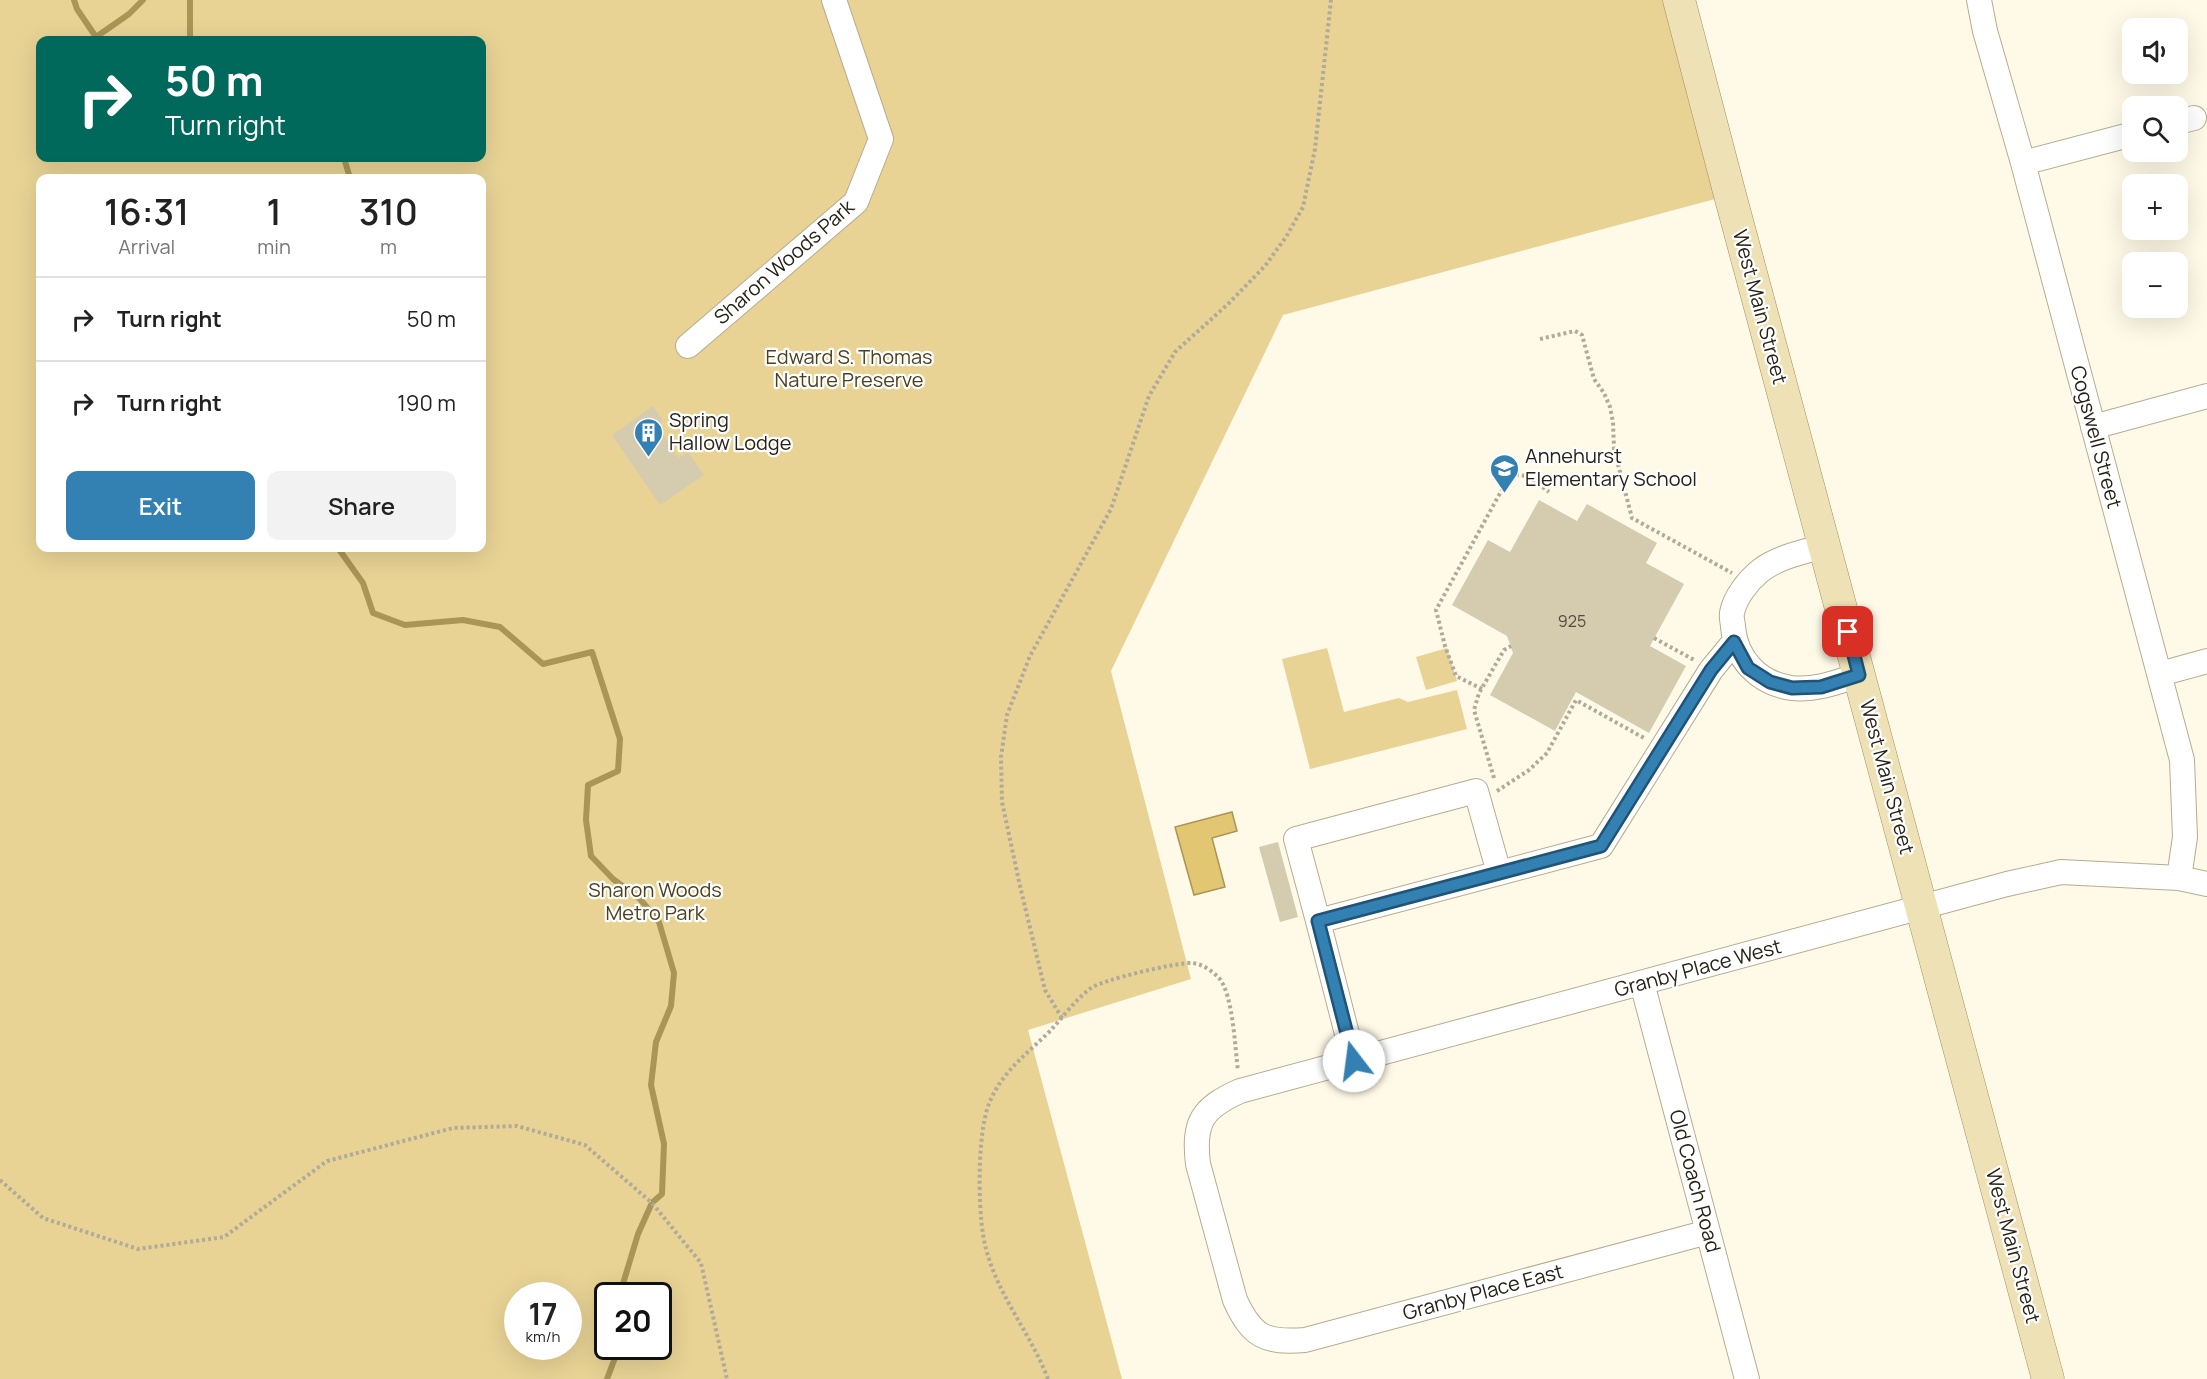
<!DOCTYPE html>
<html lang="en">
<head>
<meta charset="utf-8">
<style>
  body { margin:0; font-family:Manrope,sans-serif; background:#f2f2f2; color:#222; height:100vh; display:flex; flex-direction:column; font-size:22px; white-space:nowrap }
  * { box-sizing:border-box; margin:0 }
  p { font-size:20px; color:#767676 }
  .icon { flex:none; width:33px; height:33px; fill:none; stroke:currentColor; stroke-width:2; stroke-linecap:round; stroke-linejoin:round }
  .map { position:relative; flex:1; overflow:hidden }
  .details { position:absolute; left:36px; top:174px; width:450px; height:378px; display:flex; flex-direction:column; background:#fff; border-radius:12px; box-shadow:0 6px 24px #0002 }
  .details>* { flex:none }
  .hud { position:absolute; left:36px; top:36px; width:450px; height:126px; border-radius:12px; box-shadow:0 6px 24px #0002; background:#00695c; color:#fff; overflow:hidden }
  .tools { position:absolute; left:2122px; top:18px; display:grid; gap:12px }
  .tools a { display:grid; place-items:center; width:66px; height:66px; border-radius:12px; background:#fff; box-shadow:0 6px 24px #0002; font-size:30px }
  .speed { position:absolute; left:504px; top:1282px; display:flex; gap:12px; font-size:30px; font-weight:700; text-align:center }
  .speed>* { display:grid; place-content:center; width:78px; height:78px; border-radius:50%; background:#fff; box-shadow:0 6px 24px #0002; line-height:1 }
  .speed small { font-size:15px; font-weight:400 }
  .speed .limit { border:3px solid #111; border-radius:9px; background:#fff; color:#111 }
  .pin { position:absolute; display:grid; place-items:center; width:51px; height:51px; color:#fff; margin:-26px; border-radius:12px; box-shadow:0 3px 9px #0006 }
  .me { position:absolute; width:66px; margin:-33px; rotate:345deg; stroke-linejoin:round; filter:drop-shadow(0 0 4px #0008) }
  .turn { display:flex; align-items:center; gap:21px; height:126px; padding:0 30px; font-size:27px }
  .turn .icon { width:78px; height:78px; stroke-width:2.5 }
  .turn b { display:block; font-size:42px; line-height:51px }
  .eta { display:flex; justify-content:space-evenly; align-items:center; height:102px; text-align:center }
  .eta b { font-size:36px; font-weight:600; line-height:42px }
  .cta { display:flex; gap:12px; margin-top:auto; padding:12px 30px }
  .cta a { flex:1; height:69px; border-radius:12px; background:#3380b2; color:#fff; font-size:24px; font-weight:600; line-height:69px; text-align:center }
  .cta a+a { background:#f2f2f2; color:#222 }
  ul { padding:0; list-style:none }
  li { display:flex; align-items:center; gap:18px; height:84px; padding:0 30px; border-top:2px solid #e0e0e0 }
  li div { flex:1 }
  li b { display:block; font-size:22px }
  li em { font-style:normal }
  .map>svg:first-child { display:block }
  .green { fill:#e8d395; fill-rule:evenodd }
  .water { fill:#e2c672; stroke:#aa9557; stroke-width:1.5 }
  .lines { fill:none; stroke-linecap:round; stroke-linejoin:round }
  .stream { stroke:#aa9557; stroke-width:6 }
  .building { fill:#d5cbaf }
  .minor-casing { stroke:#b6ac90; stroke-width:26 }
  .major-casing { stroke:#a2915f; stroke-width:33 }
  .path { stroke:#afaa9a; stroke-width:4; stroke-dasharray:3 3; stroke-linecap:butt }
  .minor { stroke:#fff; stroke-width:24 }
  .major { stroke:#efe1b6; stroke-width:32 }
  .route-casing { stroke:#215374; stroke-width:15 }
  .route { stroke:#3380b2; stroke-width:10 }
  .labels { text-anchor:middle; stroke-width:4.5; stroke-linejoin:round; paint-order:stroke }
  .number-label { font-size:16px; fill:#524c3d }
  .street-label { font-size:20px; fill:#262217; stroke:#fff }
  .park-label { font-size:20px; fill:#4d411d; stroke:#fff }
  .poi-label { font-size:20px; fill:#262217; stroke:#fff; text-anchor:start }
</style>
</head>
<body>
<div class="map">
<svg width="2207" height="1379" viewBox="0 0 2207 1379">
  <rect width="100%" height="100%" fill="#fff9e7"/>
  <path class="green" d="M0 0H1679L1730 195 1283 315 1111 671 1191 979 1028 1030 1122 1379H0ZM40 40H482V158H40ZM40 178H482V548H40ZM518 1296H568V1347H518ZM608 1296H658V1347H608Z
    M1327 648 1344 712 1399 698 1408 702 1457 690 1467 729 1310 769 1282 659Z
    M1447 648 1457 681 1426 690 1416 657Z"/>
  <path class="water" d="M1232 812 1237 831 1212 838 1225 887 1194 895 1175 827Z"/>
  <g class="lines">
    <path class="stream" d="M74 0 77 9 96 37 129 14 143 0
      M190 0V40
      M344 158 350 178
      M338 548 363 583 373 613 405 625 463 620 500 627 543 664 592 652 620 739 618 771 588 785 586 820 591 856 613 879 640 899 659 922 674 973 671 1006 656 1042 651 1085 664 1144 662 1194 654 1201
      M621 1296 622 1287 638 1234 651 1205
      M607 1379 619 1347"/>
  </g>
  <path class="building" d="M653 406 663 421 656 425 679 458 688 452 704 475 660 505 612 435Z
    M1539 500 1577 521 1587 504 1657 543 1646 563 1684 584 1650 646 1686 666 1649 733 1576 692 1555 731 1490 695 1513 653 1507 636 1452 605 1488 540 1510 552Z
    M1278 842 1298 917 1280 922 1259 847Z"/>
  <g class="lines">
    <defs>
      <path id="minor" d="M1979 0 1985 31 2023 163 2182 760 2185 837 2179 878
        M2178 122 2194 118
        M2023 163 2133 134
        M688 346 856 202 881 139 834 0
        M2093 427 2207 396
        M1824 546C1804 552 1777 557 1760 571 1748 581 1735 597 1732 613 1731 617 1733 623 1733 627 1736 659 1758 683 1791 688 1814 691 1838 682 1859 675
        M2160 674 2207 661
        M1318 921 1296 839 1476 791 1499 873
        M1642 983 1747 1379
        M1354 1061 1318 921 1601 846 1711 670 1734 642
        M1708 1232 1305 1340C1265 1343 1252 1337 1235 1300L1198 1164C1193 1122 1202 1108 1240 1091L2007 884 2061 872 2179 878 2207 884"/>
      <path id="major" d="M1679 0 1730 195 2048 1379"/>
    </defs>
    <use href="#minor" class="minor-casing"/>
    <use href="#major" class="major-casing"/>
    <path class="path" d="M1540 339 1575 331 1582 335 1594 379 1604 393 1610 407 1613 422 1614 449 1632 518 1732 573
      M1654 638 1696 661
      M1482 689 1456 676 1445 646 1436 610 1510 475C1526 472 1537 483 1549 492
      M1494 778 1474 710 1479 693 1504 650 1511 646
      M1497 791 1529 770 1547 753 1576 700 1644 738
      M1062 1018 1045 990 1020 886 1002 802 1001 757 1007 715 1030 656 1111 509 1149 396 1175 352 1227 305 1265 266 1286 237 1303 207 1315 149 1331 0
      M0 1180 43 1218 138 1249 224 1237 327 1161 453 1128 517 1126 585 1145 652 1203 701 1263 727 1379
      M1048 1379C1029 1329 991 1288 983 1234 978 1203 977 1127 991 1099 1004 1070 1028 1053 1050 1031 1063 1017 1075 1000 1091 988 1102 980 1177 962 1192 963 1203 964 1212 971 1219 978 1233 994 1235 1048 1238 1071"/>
    <use href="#minor" class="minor"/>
    <use href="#major" class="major"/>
  </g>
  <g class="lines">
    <defs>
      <path id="route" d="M1354 1061 1318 921 1601 846 1711 670 1734 642 1748 668 1770 682 1792 688 1821 687 1859 675 1848 632"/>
    </defs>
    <use href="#route" class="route-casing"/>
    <use href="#route" class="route"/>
  </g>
  <defs>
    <symbol id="building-pin" viewBox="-11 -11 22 30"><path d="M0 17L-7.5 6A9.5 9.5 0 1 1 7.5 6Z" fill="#3380b2" stroke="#fff"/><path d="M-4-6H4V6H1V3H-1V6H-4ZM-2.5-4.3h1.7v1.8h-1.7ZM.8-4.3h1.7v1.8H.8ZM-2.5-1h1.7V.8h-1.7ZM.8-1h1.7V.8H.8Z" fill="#fff"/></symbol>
    <symbol id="school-pin" viewBox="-11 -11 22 30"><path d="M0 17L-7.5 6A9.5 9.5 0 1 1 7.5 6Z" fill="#3380b2" stroke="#fff"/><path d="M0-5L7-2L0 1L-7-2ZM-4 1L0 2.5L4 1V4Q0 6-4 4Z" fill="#fff"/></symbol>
  </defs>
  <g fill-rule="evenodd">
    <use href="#building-pin" x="632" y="416" width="33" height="45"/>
    <use href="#school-pin" x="1488" y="452" width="33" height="45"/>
  </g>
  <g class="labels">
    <g class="number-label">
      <text x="1572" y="627">925</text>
    </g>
    <g class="street-label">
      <text transform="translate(784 262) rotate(-41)" y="7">Sharon Woods Park</text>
      <text transform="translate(1760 307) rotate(75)" y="7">West Main Street</text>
      <text transform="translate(2096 437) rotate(75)" y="7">Cogswell Street</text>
      <text transform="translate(1887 777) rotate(75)" y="7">West Main Street</text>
      <text transform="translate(1698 968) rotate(-15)" y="7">Granby Place West</text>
      <text transform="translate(1695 1181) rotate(75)" y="7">Old Coach Road</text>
      <text transform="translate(2013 1246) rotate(75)" y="7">West Main Street</text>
      <text transform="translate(1483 1292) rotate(-15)" y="7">Granby Place East</text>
    </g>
    <g class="park-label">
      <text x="849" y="364">Edward S. Thomas<tspan x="849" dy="23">Nature Preserve</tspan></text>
      <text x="655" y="897">Sharon Woods<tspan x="655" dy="23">Metro Park</tspan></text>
    </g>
    <g class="poi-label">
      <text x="669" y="427">Spring<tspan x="669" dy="23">Hallow Lodge</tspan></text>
      <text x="1525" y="463">Annehurst<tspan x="1525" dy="23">Elementary School</tspan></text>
    </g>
  </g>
</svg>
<div class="tools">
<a><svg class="icon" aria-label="sound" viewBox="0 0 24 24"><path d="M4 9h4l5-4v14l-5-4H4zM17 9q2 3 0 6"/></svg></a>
<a><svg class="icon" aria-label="search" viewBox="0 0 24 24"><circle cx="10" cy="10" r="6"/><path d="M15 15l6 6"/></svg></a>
<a>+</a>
<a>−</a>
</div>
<div class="speed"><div>17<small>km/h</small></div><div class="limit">20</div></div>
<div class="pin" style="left:1848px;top:632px;background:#d93025"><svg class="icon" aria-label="arrive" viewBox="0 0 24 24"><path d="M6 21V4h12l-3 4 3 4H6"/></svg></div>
<svg class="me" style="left:1354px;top:1061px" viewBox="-20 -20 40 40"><circle r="19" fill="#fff"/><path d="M0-13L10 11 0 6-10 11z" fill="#3380b2"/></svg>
<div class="hud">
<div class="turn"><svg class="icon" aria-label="right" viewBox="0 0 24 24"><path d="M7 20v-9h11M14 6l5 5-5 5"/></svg><div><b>50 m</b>Turn right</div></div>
</div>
<section class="details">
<div class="eta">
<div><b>16:31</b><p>Arrival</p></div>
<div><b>1</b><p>min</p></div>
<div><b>310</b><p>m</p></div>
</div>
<ul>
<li><svg class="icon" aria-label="right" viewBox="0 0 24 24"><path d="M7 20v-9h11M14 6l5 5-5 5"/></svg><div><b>Turn right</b></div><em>50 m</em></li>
<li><svg class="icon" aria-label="right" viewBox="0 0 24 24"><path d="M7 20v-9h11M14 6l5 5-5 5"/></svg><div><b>Turn right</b></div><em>190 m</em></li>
</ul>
<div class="cta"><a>Exit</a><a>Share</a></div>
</section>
</div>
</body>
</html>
